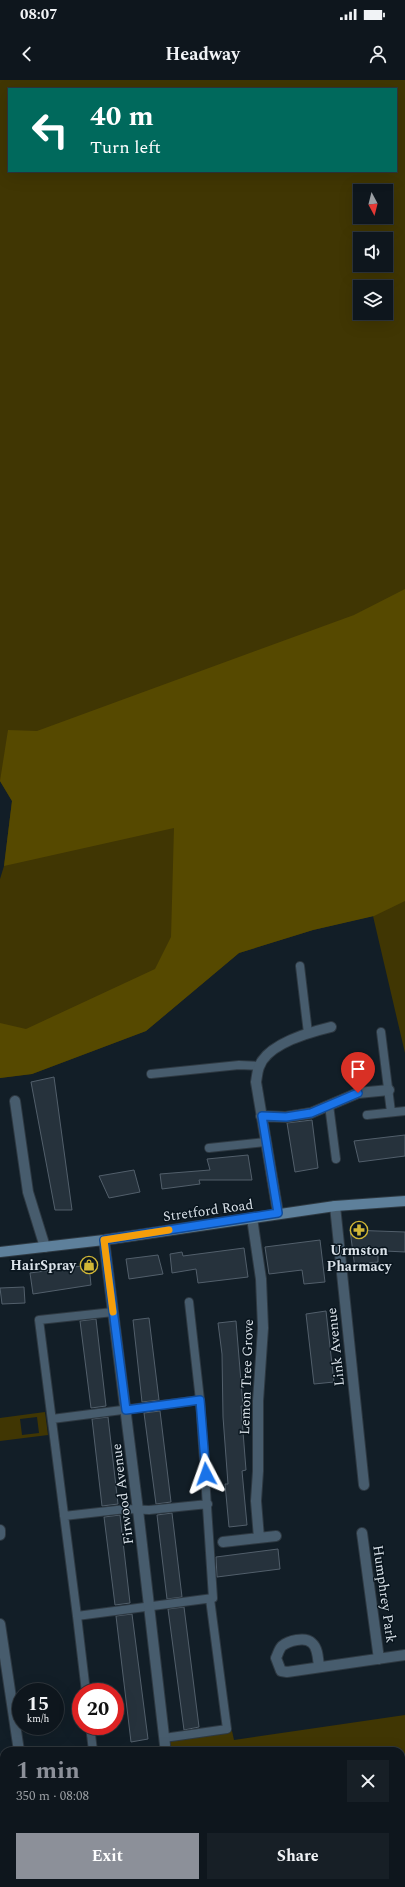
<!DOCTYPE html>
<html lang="en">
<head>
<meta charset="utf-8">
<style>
  body { margin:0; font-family:Spectral,serif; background:#171f26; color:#f1f3f6; height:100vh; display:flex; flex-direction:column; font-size:15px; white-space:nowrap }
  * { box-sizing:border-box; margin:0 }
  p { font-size:13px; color:#9b9fa4 }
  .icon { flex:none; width:22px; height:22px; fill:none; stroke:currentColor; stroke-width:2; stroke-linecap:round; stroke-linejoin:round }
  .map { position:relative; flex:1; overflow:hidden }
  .drawer { position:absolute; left:0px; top:1667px; width:405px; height:140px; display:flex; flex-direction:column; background:#0e161d; border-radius:12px 12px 0 0; box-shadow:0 4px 16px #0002,0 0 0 1px #2e353b }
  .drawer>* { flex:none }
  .top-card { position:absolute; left:8px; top:8px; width:389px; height:84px; border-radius:0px; box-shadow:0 4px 16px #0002,0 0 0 1px #2e353b; background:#00695c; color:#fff; overflow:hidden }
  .needle { width:26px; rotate:173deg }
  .buttons { position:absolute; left:353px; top:104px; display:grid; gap:8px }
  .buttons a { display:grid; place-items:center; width:40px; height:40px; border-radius:0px; background:#0e161d; box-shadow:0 4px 16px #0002,0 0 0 1px #2e353b; font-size:20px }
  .speed { position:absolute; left:12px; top:1603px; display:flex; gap:8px; font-size:20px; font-weight:700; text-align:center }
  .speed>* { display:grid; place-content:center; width:52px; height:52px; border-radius:50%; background:#0e161d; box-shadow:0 4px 16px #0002,0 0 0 1px #2e353b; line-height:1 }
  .speed small { font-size:10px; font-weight:400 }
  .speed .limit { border:6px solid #d22; background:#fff; color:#111 }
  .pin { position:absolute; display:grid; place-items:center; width:34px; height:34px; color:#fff; margin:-41px -17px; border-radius:50% 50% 50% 0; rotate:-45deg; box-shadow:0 0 4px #0007 }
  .pin .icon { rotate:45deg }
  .me { position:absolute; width:44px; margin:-22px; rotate:356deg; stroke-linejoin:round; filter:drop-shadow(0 0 3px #0008) }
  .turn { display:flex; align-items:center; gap:14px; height:84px; padding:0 16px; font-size:18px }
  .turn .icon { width:52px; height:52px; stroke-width:2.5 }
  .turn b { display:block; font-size:28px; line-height:34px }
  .round { display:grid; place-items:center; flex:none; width:42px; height:42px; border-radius:0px; background:#171f26 }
  .headline { display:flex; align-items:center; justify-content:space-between; height:68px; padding:0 16px }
  h1 { font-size:24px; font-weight:700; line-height:30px; color:#8c9099 }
  .action { display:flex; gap:8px; margin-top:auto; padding:8px 16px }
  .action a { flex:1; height:46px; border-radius:0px; background:#8c9099; color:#fff; font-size:16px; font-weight:700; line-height:46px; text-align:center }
  .action a+a { background:#171f26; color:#f1f3f6 }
  .status { display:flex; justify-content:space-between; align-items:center; height:28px; padding:0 20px; background:#0e161d; direction:ltr }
  .status svg { height:11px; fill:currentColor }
  header { display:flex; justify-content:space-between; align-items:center; height:52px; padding:0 16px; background:#0e161d; font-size:18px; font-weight:700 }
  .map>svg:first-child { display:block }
  .green { fill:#403603; fill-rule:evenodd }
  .forest { fill:#564900 }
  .building { fill:#26323c; stroke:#525f6b }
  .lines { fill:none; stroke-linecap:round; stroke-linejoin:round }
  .service-casing { stroke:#2e3942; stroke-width:10 }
  .minor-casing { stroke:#2e3942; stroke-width:12 }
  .secondary-casing { stroke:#2e3942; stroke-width:12 }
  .service { stroke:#475c6d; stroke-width:8 }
  .minor { stroke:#475c6d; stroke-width:10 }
  .secondary { stroke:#5e809b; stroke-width:10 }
  .route-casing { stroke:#114b97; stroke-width:10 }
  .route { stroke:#1a73e8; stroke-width:7 }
  .slow { stroke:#f59e0b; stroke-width:7 }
  .labels { text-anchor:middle; stroke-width:3; stroke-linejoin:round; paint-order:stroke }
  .street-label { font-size:14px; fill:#dae2e9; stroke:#09151e }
  .poi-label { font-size:14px; font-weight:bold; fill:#dae2e9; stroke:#09151e }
</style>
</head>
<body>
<div class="status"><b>08:07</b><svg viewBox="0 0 49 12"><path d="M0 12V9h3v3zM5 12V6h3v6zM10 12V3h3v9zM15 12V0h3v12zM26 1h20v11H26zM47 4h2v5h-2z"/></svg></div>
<header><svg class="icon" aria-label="back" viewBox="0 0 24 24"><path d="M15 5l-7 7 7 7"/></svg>Headway<svg class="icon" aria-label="person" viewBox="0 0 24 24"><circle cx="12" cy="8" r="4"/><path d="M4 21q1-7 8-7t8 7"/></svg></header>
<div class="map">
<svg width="405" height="1807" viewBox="0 0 405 1807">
  <rect width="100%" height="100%" fill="#121e27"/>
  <path class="green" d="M0 0H405V973L373 836 313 850 239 873 146 951 32 994 0 998V799L4 786 12 721 0 701ZM9 9H396V91H9ZM360 111H386V137H360ZM360 159H386V185H360ZM360 207H386V233H360Z
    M45 1332 48 1355 0 1361V1338ZM37 1337 39 1353 22 1355 20 1339Z
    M405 1635V1772H401V1671H155L171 1669 170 1660 232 1651 234 1660Z
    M107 1803H198L172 1807H108Z"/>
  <path class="forest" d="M405 509V821L374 836 313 850 239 873 146 951 32 994 0 998V943L26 949 155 889 171 857 174 748 4 786 12 721 0 701 8 650 37 651 354 535Z"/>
  <path class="building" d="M54 997 72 1130H55L31 1002Z
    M312 1040 318 1088 295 1092 287 1043Z
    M405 1055V1076L359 1082 354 1061Z
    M248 1075 252 1100H199L200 1104 162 1109 160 1094 210 1090 207 1079Z
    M134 1090 140 1112 109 1118 99 1096Z
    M350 1150 405 1152V1172L385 1171 386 1174 378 1175V1182L369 1183V1186L355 1188Z
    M320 1160 325 1202 304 1204 302 1190 269 1194 265 1167Z
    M244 1168 248 1197 198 1203 196 1189 172 1193 170 1174 182 1172 183 1176Z
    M158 1175 163 1194 129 1199 126 1179Z
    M89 1185 91 1205 33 1214 30 1193Z
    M24 1207 25 1223 2 1224 0 1208Z
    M326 1231 334 1302 314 1304 306 1234Z
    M149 1238 159 1320 142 1322 133 1240Z
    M96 1239 106 1326 91 1328 80 1241Z
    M236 1241 243 1326H241L246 1390 242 1391 247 1445 229 1447 225 1404H228L223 1337 222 1274 218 1243Z
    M160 1331 171 1422 156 1424 144 1333Z
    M108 1337 118 1424 102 1426 92 1339Z
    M172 1433 182 1517 167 1519 157 1435Z
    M120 1435 130 1523 115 1525 104 1437Z
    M278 1469 280 1489 217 1497 216 1477Z
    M184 1527 199 1647 184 1650 168 1529Z
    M132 1534 148 1659 131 1662 116 1536Z"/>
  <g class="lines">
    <defs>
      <path id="service" d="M300 886 308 953
        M381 952 391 1032
        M151 994 239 985 259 986
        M329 1025 336 1079
        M367 1035 405 1031
        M209 1068 265 1062
        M113 1232 39 1240 77 1536 213 1518 200 1320 189 1222
        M52 1339 200 1320
        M64 1436 126 1429 149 1430 208 1424
        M77 1536 86 1612
        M90 1646 93 1671
        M164 1658 227 1649 210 1519"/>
      <path id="minor" d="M15 1021 28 1112 45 1167
        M261 1036 286 1037 311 1033 358 1013 389 1010
        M335 1126 364 1405
        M278 1133 256 1002C257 997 257 992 259 987 267 964 310 952 331 947
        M252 1138 261 1199 263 1248 258 1321V1391L256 1421 259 1458
        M104 1160 138 1430 165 1665
        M0 1450V1455
        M362 1453 379 1579
        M223 1462 276 1456
        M0 1544 19 1671
        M319 1587C318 1579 318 1568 312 1563 305 1556 288 1561 282 1566 279 1569 278 1574 276 1578L281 1591 287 1592 405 1575
        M0 1691H4
        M40 1803 41 1807"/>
      <path id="secondary" d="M0 1172 104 1160 335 1126 405 1121"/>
    </defs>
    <use href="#service" class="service-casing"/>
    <use href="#minor" class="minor-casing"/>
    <use href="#secondary" class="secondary-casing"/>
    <use href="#service" class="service"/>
    <use href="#minor" class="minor"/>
    <use href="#secondary" class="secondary"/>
  </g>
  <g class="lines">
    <defs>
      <path id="route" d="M206 1394 200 1320 126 1330 104 1160 278 1133 262 1036 286 1037 311 1033 358 1013"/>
    </defs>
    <use href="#route" class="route-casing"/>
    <use href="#route" class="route"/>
    <path class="slow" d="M113 1232 104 1160 169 1150"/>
  </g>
  <defs>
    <symbol id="pharmacy-ring" viewBox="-11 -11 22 22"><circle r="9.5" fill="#09151e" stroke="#d1b736" stroke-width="1.5"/><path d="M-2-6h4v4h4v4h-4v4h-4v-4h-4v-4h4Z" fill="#d1b736"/></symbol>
    <symbol id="shop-ring" viewBox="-11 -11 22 22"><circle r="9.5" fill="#09151e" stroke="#d1b736" stroke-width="1.5"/><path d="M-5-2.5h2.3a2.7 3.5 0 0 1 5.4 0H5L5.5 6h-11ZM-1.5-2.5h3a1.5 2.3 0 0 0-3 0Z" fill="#d1b736"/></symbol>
  </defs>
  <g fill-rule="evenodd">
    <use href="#pharmacy-ring" x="349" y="1140" width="20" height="20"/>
    <use href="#shop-ring" x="79" y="1175" width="20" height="20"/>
  </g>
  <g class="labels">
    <g class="street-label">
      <text transform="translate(208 1130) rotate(-8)" y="5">Stretford Road</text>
      <text transform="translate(335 1267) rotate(-96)" y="5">Link Avenue</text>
      <text transform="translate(246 1297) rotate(-88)" y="5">Lemon Tree Grove</text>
      <text transform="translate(122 1414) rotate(-97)" y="5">Firwood Avenue</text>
      <text transform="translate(385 1514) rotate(82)" y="5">Humphrey Park</text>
    </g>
    <g class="poi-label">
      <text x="359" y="1175">Urmston<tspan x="359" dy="16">Pharmacy</tspan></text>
      <text x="76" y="1190" text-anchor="end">HairSpray</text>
    </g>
  </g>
</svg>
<div class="buttons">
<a><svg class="needle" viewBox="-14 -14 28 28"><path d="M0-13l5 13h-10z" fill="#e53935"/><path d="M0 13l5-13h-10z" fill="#9b9fa4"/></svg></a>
<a><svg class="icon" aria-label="sound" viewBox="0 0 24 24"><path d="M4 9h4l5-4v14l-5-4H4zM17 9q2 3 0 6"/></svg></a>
<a><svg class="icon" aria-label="layers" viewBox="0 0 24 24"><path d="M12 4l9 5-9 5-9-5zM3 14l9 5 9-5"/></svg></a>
</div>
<div class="speed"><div>15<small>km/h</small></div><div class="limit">20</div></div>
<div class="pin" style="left:358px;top:1013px;background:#d93025"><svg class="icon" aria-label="arrive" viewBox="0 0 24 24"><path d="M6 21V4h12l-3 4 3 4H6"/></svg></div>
<svg class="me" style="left:206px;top:1394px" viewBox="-20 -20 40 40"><path d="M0-17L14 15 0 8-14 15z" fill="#1a73e8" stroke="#fff" stroke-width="4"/></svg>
<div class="top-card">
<div class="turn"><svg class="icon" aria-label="left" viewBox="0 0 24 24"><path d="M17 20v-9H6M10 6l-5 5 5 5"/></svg><div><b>40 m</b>Turn left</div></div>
</div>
<section class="drawer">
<div class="headline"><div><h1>1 min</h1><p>350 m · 08:08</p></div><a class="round"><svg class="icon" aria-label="close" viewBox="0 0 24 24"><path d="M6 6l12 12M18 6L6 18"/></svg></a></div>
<div class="action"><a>Exit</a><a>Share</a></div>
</section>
</div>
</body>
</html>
